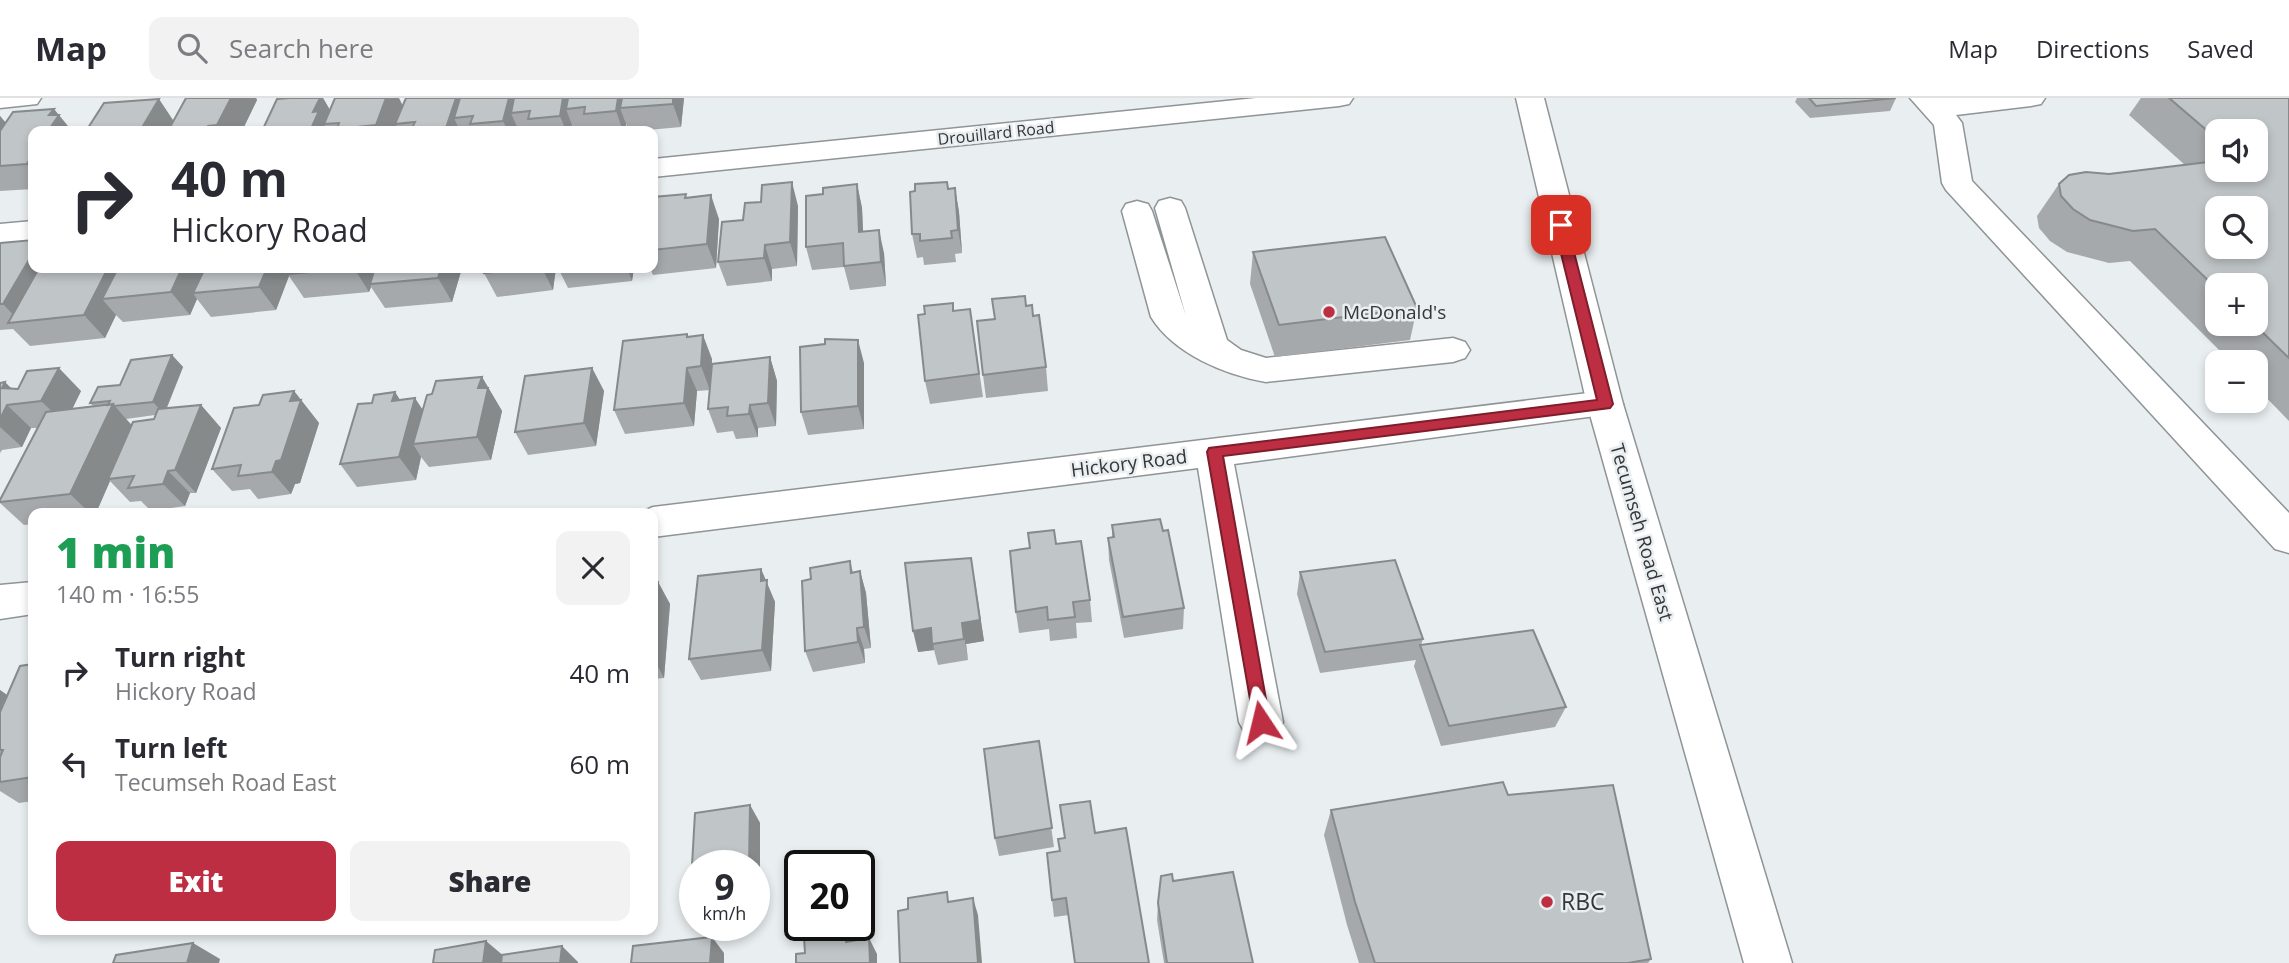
<!DOCTYPE html>
<html lang="en">
<head>
<meta charset="utf-8">
<style>
  body { margin:0; font-family:"Open Sans",sans-serif; background:#f2f2f3; color:#2b2b33; height:100vh; display:flex; flex-direction:column; font-size:26px; white-space:nowrap }
  * { box-sizing:border-box; margin:0 }
  p { font-size:23px; color:#7c7c81 }
  .icon { flex:none; width:38px; height:38px; fill:none; stroke:currentColor; stroke-width:2; stroke-linecap:round; stroke-linejoin:round }
  .map { position:relative; flex:1; overflow:hidden }
  .details { position:absolute; left:28px; top:410px; width:630px; height:427px; display:flex; flex-direction:column; background:#fff; border-radius:14px; box-shadow:0 4px 10px #0003 }
  .details>* { flex:none }
  .hud { position:absolute; left:28px; top:28px; width:630px; height:147px; border-radius:14px; box-shadow:0 4px 10px #0003; background:#fff; color:#2b2b33; overflow:hidden }
  .controls { position:absolute; left:2205px; top:21px; display:grid; gap:14px }
  .controls a { display:grid; place-items:center; width:63px; height:63px; border-radius:14px; background:#fff; box-shadow:0 4px 10px #0003; font-size:35px }
  .speed { position:absolute; left:679px; top:752px; display:flex; gap:14px; font-size:35px; font-weight:700; text-align:center }
  .speed>* { display:grid; place-content:center; width:91px; height:91px; border-radius:50%; background:#fff; box-shadow:0 4px 10px #0003; line-height:1 }
  .speed small { font-size:18px; font-weight:400 }
  .speed .limit { border:4px solid #111; border-radius:10px; background:#fff; color:#111 }
  .pin { position:absolute; display:grid; place-items:center; width:60px; height:60px; color:#fff; margin:-30px; border-radius:14px; box-shadow:0 4px 10px #0006 }
  .me { position:absolute; width:77px; margin:-38px; rotate:350deg; stroke-linejoin:round; filter:drop-shadow(0 0 5px #0008) }
  .turn { display:flex; align-items:center; gap:24px; height:147px; padding:0 28px; font-size:32px }
  .turn .icon { width:91px; height:91px; stroke-width:2.5 }
  .turn b { display:block; font-size:49px; line-height:60px }
  .round { display:grid; place-items:center; flex:none; width:74px; height:74px; border-radius:14px; background:#f2f2f3 }
  .headline { display:flex; align-items:center; justify-content:space-between; height:119px; padding:0 28px }
  h1 { font-size:42px; font-weight:800; line-height:52px; color:#1e9e55 }
  .cta { display:flex; gap:14px; margin-top:auto; padding:14px 28px }
  .cta a { flex:1; height:80px; border-radius:14px; background:#be2e42; color:#fff; font-size:28px; font-weight:800; line-height:80px; text-align:center }
  .cta a+a { background:#f2f2f3; color:#2b2b33 }
  ul { padding:0; list-style:none }
  li { display:flex; align-items:center; gap:21px; height:91px; padding:0 28px }
  li div { flex:1 }
  li b { display:block; font-size:26px }
  li em { font-style:normal }
  header { display:flex; align-items:center; gap:42px; box-sizing:border-box; height:98px; padding:0 35px; background:#fff; border-bottom:2px solid #e1e1e2 }
  header strong { font-size:33px }
  nav { display:flex; gap:38px; margin-inline-start:auto; font-size:24px }
  .search { width:490px; height:63px; background:#f2f2f3; display:flex; align-items:center; gap:18px; box-sizing:border-box; padding:0 24px; border-radius:14px; color:#7c7c81; font-size:26px }
  .map>svg:first-child { display:block }
  .lines { fill:none; stroke-linecap:round; stroke-linejoin:round }
  .minor-casing { stroke:#8f9496; stroke-width:3 }
  .major-casing { stroke:#8f9496; stroke-width:3 }
  .minor { fill:#fff; fill-rule:evenodd }
  .major { fill:#fff; fill-rule:evenodd }
  .wall { fill:#a5a9ab; fill-rule:evenodd }
  .shaded-wall { fill:#868a8b }
  .building { fill:#c0c5c7; stroke:#868a8b; stroke-width:2; fill-rule:evenodd }
  .route { fill:#be2e42; stroke:#7c1e2b; stroke-width:2 }
  .poi-dot { fill:#be2e42; stroke:#e9eef0; stroke-width:2.5 }
  .labels { text-anchor:middle; stroke-width:5; stroke-linejoin:round; paint-order:stroke }
  .far-street-label { font-size:16px; fill:#353637; stroke:#e9eef0 }
  .poi-label { font-size:19px; fill:#353637; stroke:#e9eef0; text-anchor:start }
  .street-label { font-size:19px; fill:#353637; stroke:#e9eef0 }
  .near-poi-label { font-size:23px; fill:#353637; stroke:#e9eef0; text-anchor:start }
</style>
</head>
<body>
<header>
<strong>Map</strong>
<div class="search"><svg class="icon" aria-label="search" viewBox="0 0 24 24"><circle cx="10" cy="10" r="6"/><path d="M15 15l6 6"/></svg>Search here</div>
<nav><a>Map</a><a>Directions</a><a>Saved</a></nav>
</header>
<div class="map">
<svg width="2289" height="865" viewBox="0 0 2289 865">
  <rect width="100%" height="100%" fill="#e9eef0"/>
  <g class="lines">
    <defs>
      <path id="minor" d="M0 0H41L37 6 0 10Z
        M1256 0H1353L1349 6 1339 8 653 79V61Z
        M1910 0H2045L2041 6 2031 8 1956 17 1962 25 1972 83 2289 415V455L2275 451 1946 92 1942 85 1934 27Z
        M1170 100 1181 103 1185 110 1227 242 1241 252 1266 260 1453 240 1465 244 1470 252 1465 260 1453 264 1266 284C1225 277 1174 256 1151 219L1122 113 1126 106 1137 103 1148 106 1152 113 1186 218 1155 110 1159 103Z
        M33 123V143L0 146V126Z
        M1605 293 1618 297 1623 306 1618 315 1234 366 1283 624 1276 637 1261 643 1246 637 1239 624 1198 370 653 439V415H639L653 409Z
        M33 484V516L0 521V487Z"/>
      <path id="major" d="M1516 0H1544L1623 306 1792 865H1744L1587 306Z"/>
    </defs>
    <use href="#minor" class="minor-casing"/>
    <use href="#major" class="major-casing"/>
    <use href="#minor" class="minor"/>
    <use href="#major" class="major"/>
  </g>
  <path class="wall" d="M186 0H256L257 2 242 33H86L174 23Z
    M290 0H323L330 12 403 7 406 0H684L681 29 637 33H629L626 26 625 33H575L572 27 571 33H519L518 31 517 33H399L397 28 395 33H262Z
    M1797 0H1896L1890 13 1810 20 1795 4Z
    M2141 0H2289V323L2256 289V264H2231L2130 163 2109 165 2067 154 2050 143 2039 130 2037 118 2059 86 2185 67 2129 17ZM2217 33 2256 72H2217ZM2217 187 2256 226H2217Z
    M0 18 6 25 33 33V91L0 93Z
    M857 86 862 110 863 133 884 155 886 188 850 192 844 169 812 172 806 149Z
    M955 90 959 114 962 155 955 156 956 164 924 167 923 159 917 160 912 136 948 91Z
    M653 99 687 100 719 121 716 170 653 177 650 170H653Z
    M798 108 797 168 772 171V183L727 188 718 164 743 122Z
    M0 145 33 170H462L452 204 385 210 371 189 369 194 304 200 289 178 276 212 211 219 197 201 190 217 123 224 116 217 105 240 30 248 13 231 0 232Z
    M1253 154 1417 210 1410 242 1275 259 1250 186Z
    M485 170H556L553 192 497 199 484 175Z
    M558 170H634L632 183 568 190Z
    M1026 208 1033 218 1046 269 1048 293 986 300 983 277 995 221Z
    M970 211 983 299 930 306 925 283 954 213Z
    M689 239 712 261V266L770 259 777 283 776 328 758 330V339L736 341 733 333 717 335 708 311 710 292 697 293 694 328 625 336 614 312Z
    M825 246 864 265V331L808 337 801 314Z
    M172 257 183 269 167 310 201 307 221 330 196 395H190L185 408 151 413 141 403 130 404 110 383 96 415H33V426L24 427 0 405V402L37 330H31L22 349 2 352 0 355V285L11 290 81 293 72 311 93 308 90 305 120 287ZM155 317 154 321 132 327 126 321Z
    M592 270 604 293 596 348 528 357 515 334Z
    M482 279 502 313 491 362 429 369 421 359 416 382 357 389 340 366 372 305 395 294 400 302 422 311 432 296Z
    M294 293 319 325 300 385 295 386 291 396 258 401 250 391 232 393 212 371 259 307Z
    M1112 427 1163 433 1184 510 1183 531 1124 540 1109 462 1108 440 1112 439Z
    M1056 446 1090 502 1092 524 1076 525 1077 540 1050 543 1049 531 1019 535 1016 514Z
    M850 463 853 474 860 473 866 495 871 550 864 551 865 565 813 574 805 553 811 481Z
    M761 471 775 504 771 573 701 582 689 561Z
    M1300 474 1423 541 1421 547 1566 609 1555 629 1441 648 1414 568 1416 562 1320 575 1297 496Z
    M975 482 984 543 966 546 968 562 938 567 934 552 918 554Z
    M658 484 670 506 664 580 653 581V485Z
    M33 566V703L19 705 0 693V592L7 597 2 607H3Z
    M1039 643 1054 749 999 758 995 740Z
    M1508 697 1651 861 1648 865H1359L1347 827 1324 737 1331 712Z
    M1090 703 1069 817 1054 819 1052 802 1060 753 1065 740 1060 707Z
    M750 707 760 725V809L754 810V768H695V808L690 802 695 715Z
    M1173 783 1253 865H1164L1157 822 1158 805Z"/>
  <path class="shaded-wall" d="M231 0H256L257 2 242 33H221L217 27Z
    M316 0H323L335 21 324 26 328 33H310Z
    M386 0H399L403 8 395 26 397 28 395 33H379L376 27Z
    M456 0H469L454 20 460 33H448L446 30Z
    M506 0H521L511 15 518 31 517 33H508L503 23Z
    M563 0H576L566 11 572 27 571 33H566L560 18Z
    M618 0H630L620 10 626 26 625 33H623L616 13Z
    M673 0H684L681 29 673 6Z
    M159 1 175 25 169 31 170 33H140Z
    M54 11 59 17 72 33H48L49 17Z
    M0 18 19 41 0 68Z
    M33 56V73L27 66Z
    M792 84 798 108 797 168 790 144Z
    M857 86 862 110 864 157 859 134Z
    M955 90 959 114 962 155 958 132Z
    M711 97 719 121 716 170 707 146Z
    M879 132 884 155 886 188 881 164Z
    M765 147 772 171V183L764 160Z
    M33 155V170H59L20 224 3 206Z
    M108 170H131L102 201 116 217 105 240 84 217Z
    M182 170H211L193 195 197 201 190 217 171 194Z
    M267 170H293L288 176 289 178 276 212 259 189Z
    M354 170H378L370 186 371 189 369 194Z
    M441 170H462L452 204 438 180Z
    M542 170H556L553 192Z
    M627 170H634L632 183Z
    M703 237 712 261 710 292 701 268Z
    M858 242 864 265V331L858 308Z
    M172 257 183 269 164 316 153 304Z
    M770 259 777 283 776 328 768 305Z
    M59 270 81 293 65 326 41 303Z
    M592 270 604 293 596 348 584 325Z
    M687 270 697 293 694 328 684 305Z
    M482 279 502 313 491 362 477 339 478 290Z
    M5 284 26 305 2 290Z
    M294 293 319 325 300 385 295 386 291 396 272 374Z
    M395 294 410 318 392 303Z
    M415 300 430 323 413 346 421 359 416 382 399 359Z
    M113 306 134 330 108 381 110 383 96 415H90L70 396Z
    M7 307 31 330 22 349 0 329V321Z
    M201 307 221 330 196 395 175 372Z
    M750 307 758 330V339L749 316Z
    M168 373 190 395 185 408 163 386Z
    M971 460 984 543 966 546 968 562 962 525Z
    M761 471 775 504 771 573 762 552Z
    M860 473 866 495 871 550 864 529Z
    M658 484 670 506 664 580 653 559Z
    M857 530 864 551 865 565 858 544Z
    M931 530 934 552 918 554 913 533Z
    M0 592 7 597 2 607 6 610 0 623Z
    M750 707 760 725V809L754 801V768H749Z
    M973 800 978 817 982 865H978Z
    M844 832 853 848 846 844Z
    M712 839 724 855V865H710Z
    M869 840 877 856V865H870Z
    M486 843 505 859 504 865H483Z
    M193 845 220 861 219 865H187Z
    M562 848 578 864V865H560Z"/>
  <path class="building" d="M186 0H231L217 27 208 28 205 33H182L183 30 169 31Z
    M290 0H320L313 14 319 13 310 33H262L277 1Z
    M335 0H386L376 27 337 31 339 25 324 26Z
    M406 0H456L446 30 411 32 415 24 395 26Z
    M460 0H509L503 23 470 26 473 18 454 20Z
    M514 0H563L560 18 528 21 530 13 511 15Z
    M568 0H618L616 13 584 16 585 9 566 11Z
    M622 0H673V6L620 10Z
    M1809 0H1896L1816 8Z
    M2169 0H2289V260L2254 226H2256V187H2217V191L2155 131 2133 133 2090 122 2073 111 2061 98 2059 86 2069 77 2086 74 2109 76 2217 63V72H2256V33H2217V41ZM2217 110H2256V149H2217Z
    M159 1 140 33H86L104 5Z
    M54 11 49 17H59L48 33H33V56L27 66 0 68V33L13 14Z
    M792 84 790 144 765 147 764 160 718 164 722 124 743 122 745 105 761 104 762 87Z
    M947 84 948 91 955 90 958 132 951 133 952 140 920 143V136H912L910 94 915 93V86Z
    M857 86 859 134 879 132 881 164 844 168 843 145 806 149V98L823 96V90Z
    M686 96 685 100 711 97 707 146 653 152V99Z
    M1385 139 1417 210 1279 227 1253 154Z
    M33 142V155L3 206H0V145Z
    M39 170H108L84 217 8 225Z
    M118 170H182L171 194 102 201Z
    M205 170H267L259 189 193 195Z
    M290 170H354L288 176Z
    M375 170H441L438 180 370 186Z
    M485 170H532L484 175Z
    M1025 198 1026 208 1032 207 1033 218 1039 217 1046 269 983 277 977 223 995 221 992 201Z
    M953 205V213L970 211 979 276 925 283 918 217 925 216 924 208Z
    M687 236V239L703 237 701 268 687 270 684 305 614 312 623 243Z
    M825 241 858 242V308L801 314 800 249 825 246Z
    M172 257 153 304 114 308 113 306 108 307 110 303 90 305 98 289 120 287 131 262Z
    M770 259 768 305 750 307 749 316 727 318 728 309 708 311 712 266Z
    M59 270 41 303 7 307 0 321V285L5 284 2 290 18 291 27 273Z
    M592 270 584 325 515 334 525 278Z
    M482 279 478 290H488L477 339 413 346 427 297 432 296 436 283Z
    M294 293 290 303 301 302 281 362 276 363 272 374 238 378 241 367 212 371 234 310 259 307 263 297Z
    M395 294 392 303 415 300 399 359 340 366 358 306 372 305 374 297Z
    M113 306 70 396 0 404V402L46 314Z
    M201 307 175 372 168 373 163 386 128 390 134 378 108 381 133 324 154 321 158 311Z
    M1160 421 1163 433 1168 432 1184 510 1123 519 1108 440 1114 439 1112 427Z
    M1054 432 1056 446 1081 443 1090 502 1073 504 1075 519 1048 522 1047 509 1016 514 1010 453 1030 450 1028 435Z
    M971 460 980 522 962 525 964 541 932 546 931 530 913 533 905 465Z
    M1395 462 1423 541 1325 554 1300 474Z
    M850 463 851 475 860 473 864 529 857 530 858 544 805 553 802 483 811 481 810 470Z
    M761 471V483L767 482 762 552 689 561 698 478Z
    M658 484 653 554V485Z
    M1533 532 1566 609 1449 628 1420 547Z
    M33 566V679L0 684V659L3 652H0V614L20 568Z
    M1039 643 1052 730 995 740 984 651Z
    M1503 684 1508 697 1613 687 1651 861 1628 865H1375L1355 804 1331 712Z
    M1090 703 1095 735 1126 730 1149 865H1075L1066 800 1052 802 1047 755 1060 753 1058 741 1065 740 1060 707Z
    M750 707 749 768H695V801L690 802 695 715Z
    M1233 774 1253 865H1167L1158 805 1161 778 1172 776 1173 783Z
    M947 794 948 804 973 800 978 865H900L898 813 908 811V800Z
    M844 832 846 844 869 840 870 865H796V856L805 855 804 839Z
    M712 839 710 865H631L633 848Z
    M486 843 483 865H433L435 852Z
    M193 845 187 865H113L116 857Z
    M562 848 560 865H501L502 857Z"/>
  <path class="route" d="M1561 123 1567 127 1613 306 1610 310 1223 358 1270 624 1268 630 1261 632 1255 630 1207 354 1209 350 1597 302 1554 127Z"/>
  <g class="poi-dot">
    <circle cx="1329" cy="214" r="7"/>
    <circle cx="1547" cy="804" r="7"/>
  </g>
  <g class="labels">
    <g class="far-street-label">
      <text transform="translate(996 35) rotate(-6)" y="6">Drouillard Road</text>
    </g>
    <g class="poi-label">
      <text x="1343" y="221">McDonald's</text>
    </g>
    <g class="street-label">
      <text transform="translate(1129 365) rotate(-7)" y="7">Hickory Road</text>
      <text transform="translate(1642 434) rotate(74)" y="7">Tecumseh Road East</text>
    </g>
    <g class="near-poi-label">
      <text x="1561" y="812">RBC</text>
    </g>
  </g>
</svg>
<div class="controls">
<a><svg class="icon" aria-label="sound" viewBox="0 0 24 24"><path d="M4 9h4l5-4v14l-5-4H4zM17 9q2 3 0 6"/></svg></a>
<a><svg class="icon" aria-label="search" viewBox="0 0 24 24"><circle cx="10" cy="10" r="6"/><path d="M15 15l6 6"/></svg></a>
<a>+</a>
<a>−</a>
</div>
<div class="speed"><div>9<small>km/h</small></div><div class="limit">20</div></div>
<div class="pin" style="left:1561px;top:127px;background:#d93025"><svg class="icon" aria-label="arrive" viewBox="0 0 24 24"><path d="M6 21V4h12l-3 4 3 4H6"/></svg></div>
<svg class="me" style="left:1261px;top:624px" viewBox="-20 -20 40 40"><path d="M0-17L14 15 0 8-14 15z" fill="#be2e42" stroke="#fff" stroke-width="4"/></svg>
<div class="hud">
<div class="turn"><svg class="icon" aria-label="right" viewBox="0 0 24 24"><path d="M7 20v-9h11M14 6l5 5-5 5"/></svg><div><b>40 m</b>Hickory Road</div></div>
</div>
<section class="details">
<div class="headline"><div><h1>1 min</h1><p>140 m · 16:55</p></div><a class="round"><svg class="icon" aria-label="close" viewBox="0 0 24 24"><path d="M6 6l12 12M18 6L6 18"/></svg></a></div>
<ul>
<li><svg class="icon" aria-label="right" viewBox="0 0 24 24"><path d="M7 20v-9h11M14 6l5 5-5 5"/></svg><div><b>Turn right</b><p>Hickory Road</p></div><em>40 m</em></li>
<li><svg class="icon" aria-label="left" viewBox="0 0 24 24"><path d="M17 20v-9H6M10 6l-5 5 5 5"/></svg><div><b>Turn left</b><p>Tecumseh Road East</p></div><em>60 m</em></li>
</ul>
<div class="cta"><a>Exit</a><a>Share</a></div>
</section>
</div>
</body>
</html>
